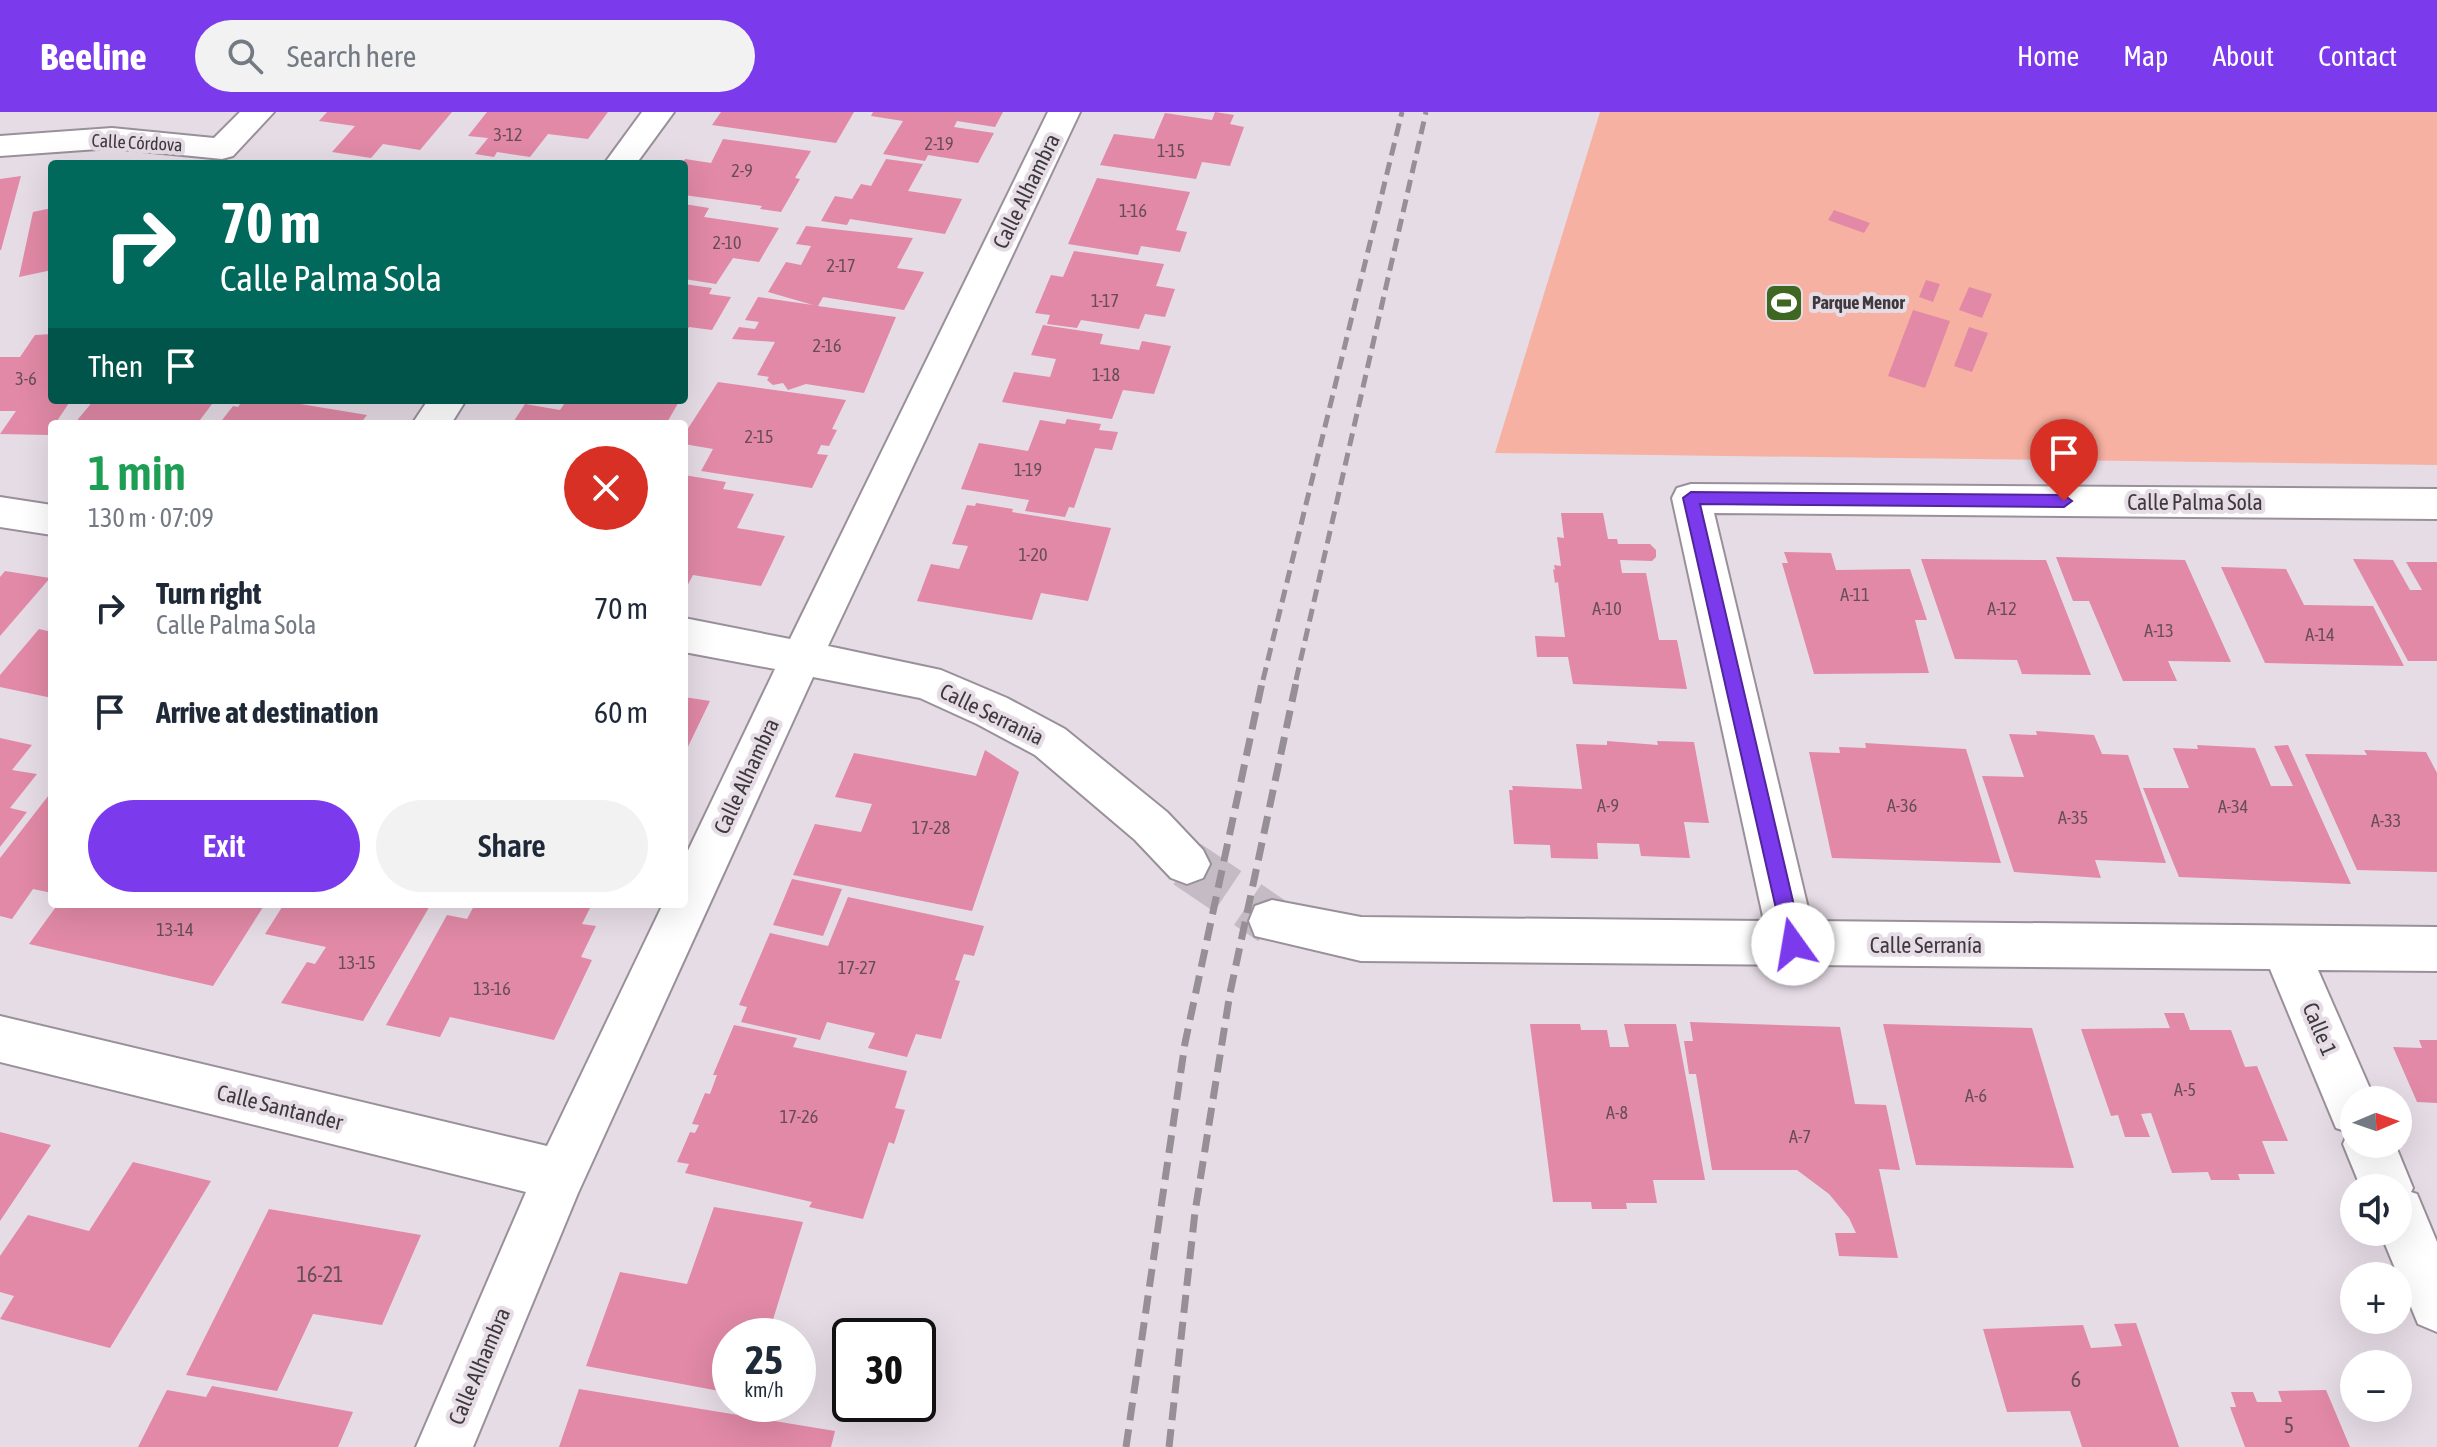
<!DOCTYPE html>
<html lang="en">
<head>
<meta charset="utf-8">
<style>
  body { margin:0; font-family:"Asap Condensed",sans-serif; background:#f2f2f3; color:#1f2937; height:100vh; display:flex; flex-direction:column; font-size:30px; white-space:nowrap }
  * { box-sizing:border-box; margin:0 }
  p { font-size:26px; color:#747a83 }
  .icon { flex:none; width:44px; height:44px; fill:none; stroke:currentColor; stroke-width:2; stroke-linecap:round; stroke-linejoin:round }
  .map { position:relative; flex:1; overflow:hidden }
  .side { position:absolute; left:48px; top:308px; width:640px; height:488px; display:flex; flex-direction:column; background:#fff; border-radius:8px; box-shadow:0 8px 32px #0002 }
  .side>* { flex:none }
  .guide { position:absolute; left:48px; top:48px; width:640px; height:244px; border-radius:8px; box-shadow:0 8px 32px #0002; background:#00695c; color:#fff; overflow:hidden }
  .needle { width:52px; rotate:88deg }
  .fabs { position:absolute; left:2340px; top:974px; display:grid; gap:16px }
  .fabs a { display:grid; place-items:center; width:72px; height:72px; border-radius:50%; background:#fff; box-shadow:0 8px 32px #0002; font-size:40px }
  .speed { position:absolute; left:712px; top:1206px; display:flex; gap:16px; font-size:40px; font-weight:700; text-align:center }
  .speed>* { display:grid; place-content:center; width:104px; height:104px; border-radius:50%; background:#fff; box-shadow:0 8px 32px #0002; line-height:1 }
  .speed small { font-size:20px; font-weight:400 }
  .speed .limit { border:4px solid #111; border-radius:12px; background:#fff; color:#111 }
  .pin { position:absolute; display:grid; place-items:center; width:68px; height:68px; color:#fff; margin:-82px -34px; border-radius:50% 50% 50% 0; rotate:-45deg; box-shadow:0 0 8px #0007 }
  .pin .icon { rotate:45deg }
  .me { position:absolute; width:88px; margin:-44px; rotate:347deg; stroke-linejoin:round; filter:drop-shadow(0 0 6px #0008) }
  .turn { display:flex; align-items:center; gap:28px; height:168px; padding:0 40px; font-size:36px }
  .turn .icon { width:104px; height:104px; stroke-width:2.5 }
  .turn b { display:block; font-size:56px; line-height:68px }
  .then { display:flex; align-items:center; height:76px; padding:0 40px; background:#0003; gap:16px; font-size:30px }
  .round { display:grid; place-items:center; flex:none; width:84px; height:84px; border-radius:42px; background:#f2f2f3 }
  .headline { display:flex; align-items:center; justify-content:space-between; height:136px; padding:0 40px }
  h1 { font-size:48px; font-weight:600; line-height:60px; color:#1e9e55 }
  .cta { display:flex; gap:16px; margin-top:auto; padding:16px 40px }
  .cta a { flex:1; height:92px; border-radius:48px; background:#7c3aed; color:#fff; font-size:32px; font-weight:600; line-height:92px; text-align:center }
  .cta a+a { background:#f2f2f3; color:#1f2937 }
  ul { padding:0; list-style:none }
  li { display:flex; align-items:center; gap:24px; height:104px; padding:0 40px }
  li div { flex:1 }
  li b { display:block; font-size:30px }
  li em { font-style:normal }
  header { display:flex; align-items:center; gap:48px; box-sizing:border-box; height:112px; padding:0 40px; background:#7c3aed; color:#fff }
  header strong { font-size:38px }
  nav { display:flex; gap:44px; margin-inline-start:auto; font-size:28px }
  .search { width:560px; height:72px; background:#f2f2f3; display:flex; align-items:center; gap:20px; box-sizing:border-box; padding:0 28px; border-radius:44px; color:#747a83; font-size:30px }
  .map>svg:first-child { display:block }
  .green { fill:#f7b1a2 }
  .building { fill:#e189a6 }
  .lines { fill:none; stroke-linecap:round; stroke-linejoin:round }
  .minor-tunnel { stroke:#c4bbc4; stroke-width:49; stroke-dasharray:49 24; stroke-linecap:butt }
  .minor-casing { stroke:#99909a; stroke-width:4 }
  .minor { fill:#fff; fill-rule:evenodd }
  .rail-far1 { stroke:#968f96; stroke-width:5; stroke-dasharray:13 7; stroke-linecap:butt }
  .rail { stroke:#968f96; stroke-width:7; stroke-dasharray:18 9; stroke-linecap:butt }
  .route { fill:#7c3aed; stroke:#51269a; stroke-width:2 }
  .labels { text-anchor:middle; stroke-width:8; stroke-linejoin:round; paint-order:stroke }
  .number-label { font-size:18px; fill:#664d57 }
  .far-street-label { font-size:18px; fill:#3d393d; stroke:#e6dce6 }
  .far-poi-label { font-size:18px; font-weight:bold; fill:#3d393d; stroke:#e6dce6; text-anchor:start }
  .street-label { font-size:22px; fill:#3d393d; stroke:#e6dce6 }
  .near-number-label { font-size:22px; fill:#664d57 }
</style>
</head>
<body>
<header>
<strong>Beeline</strong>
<div class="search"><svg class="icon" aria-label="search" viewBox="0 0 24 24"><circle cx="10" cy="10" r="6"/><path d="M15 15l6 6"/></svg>Search here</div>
<nav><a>Home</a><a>Map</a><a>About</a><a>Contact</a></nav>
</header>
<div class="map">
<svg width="2437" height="1335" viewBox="0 0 2437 1335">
  <rect width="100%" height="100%" fill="#e6dce6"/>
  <path class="green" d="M1600 0H2437V353L1495 341Z"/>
  <path class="building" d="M327 0H452L420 38 383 32 371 46 332 40 355 14 319 9Z
    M487 0H608L588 27 548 22 530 45 497 40 494 45 475 42 488 26 468 24Z
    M721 0H854L836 31 712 13Z
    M873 0H1003L995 15 957 9 954 15 994 21 978 51 928 43 925 49 883 42 903 9 871 4Z
    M1215 0 1234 3 1230 12 1244 15 1230 54 1202 50 1196 67 1100 53 1114 22 1154 27 1165 1 1212 8Z
    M723 27 811 39 795 66 800 67 781 100 760 97 762 94 684 83V52H682L685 47 711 51Z
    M886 47 923 52 908 79 962 87 945 122 850 107 847 113 821 109 835 84 852 87 861 72 871 74Z
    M21 64 1 138H0V67Z
    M1097 66 1190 80 1176 118 1187 120 1180 140 1141 134 1138 143 1068 132Z
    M684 92 709 96 704 105 779 116 759 150 733 146 716 172 684 167Z
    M52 96V158L19 165 33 100Z
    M1834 98 1870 111 1864 121 1828 108Z
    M806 114 913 126 897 156 924 160 904 198 823 185 818 194 896 205 864 281 806 272 788 278 783 271 773 273 767 268 769 265 757 263 775 230 732 227 739 215 755 217 759 210 745 208 758 185 813 193 768 180 786 150 801 153 811 134 796 132Z
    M1074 139 1164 152 1156 174 1175 177 1165 205 1145 202 1139 217 1081 208 1077 216 1047 212 1050 203 1035 201 1051 163 1063 165Z
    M1926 168 1940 172 1933 190 1919 185Z
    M684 172 712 176 709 182 731 185 712 218 689 215 684 223Z
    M1969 175 1992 182 1982 206 1959 198Z
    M1913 198 1950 209 1925 276 1888 264Z
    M1043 213 1103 222 1100 232 1139 238 1142 229 1171 234 1154 282 1123 278 1112 307 1002 290 1014 260 1050 265 1056 247 1031 243Z
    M1969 215 1988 221 1972 260 1954 254Z
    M52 222V288H71L55 312H52L48 323 0 322 16 299H0V245H20L35 223Z
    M718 270 846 288 832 317 837 318 829 334 821 333 817 342 828 343 812 376 701 359 713 337 684 332V318H687Z
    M94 288H215L197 312H74Z
    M243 288H276L367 303 360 312H219L233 294 238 295Z
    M567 288H680L666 312H512L525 292 560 298Z
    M1067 307 1101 312 1099 318 1118 320 1112 338 1095 336 1074 396 1069 395 1065 405 1025 399 1029 388 961 377 979 331 1028 339 1040 308 1065 312Z
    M684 363 726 370 723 377 754 382 737 416 785 424 761 474 693 463 684 480Z
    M976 391 1013 397 1012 400 1111 416 1088 489 1041 481 1032 508 917 489 931 452 959 457 968 434 952 432 967 393 975 394Z
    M1561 401H1603L1608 427H1617L1618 432H1650L1656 438V445L1652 449 1620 448 1622 461H1646L1659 528H1677L1687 577 1573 572 1568 545H1537L1535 524 1565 525 1558 470 1555 471 1553 457 1555 458 1554 453 1561 454 1557 425 1564 426Z
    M1784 440 1831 441 1836 458 1910 457 1927 508H1915L1929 561 1814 562 1782 451H1788Z
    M2056 445 2185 448 2231 550 2168 549 2177 569H2123L2089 489H2073Z
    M1921 447 2046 448 2091 563 2022 562 2017 548 1955 547Z
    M2353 447 2393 448 2410 478H2422L2406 450H2437V549H2408Z
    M2221 455 2286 457 2304 493 2373 494 2404 554 2265 551Z
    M5 459 50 466 0 524V465Z
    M39 517 52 520V586L0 575V563Z
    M684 585 710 589 684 643Z
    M2036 619 2094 623 2102 642 2128 643 2166 751 2095 748 2101 766 2014 760 1982 664 2024 665 2009 622 2037 623Z
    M0 626 32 633 12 658 37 662 10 696 27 700 0 735Z
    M1607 629 1658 633 1657 629 1694 630 1709 711 1684 710 1690 746 1641 744 1639 732 1597 731 1598 747 1551 746 1550 733 1514 732 1509 678H1513L1512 674 1582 677 1576 632 1607 633Z
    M1865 631 1966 637 2001 751 1832 746 1809 640 1840 641 1839 635 1866 636Z
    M2197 633 2255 636 2271 674H2293L2274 634 2288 633 2351 772 2179 765 2143 676H2189L2173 636 2198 637Z
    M985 638 1019 660 972 799 793 763 815 712 861 720 872 692 835 685 854 641 976 664Z
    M2364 638 2426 640 2437 661V760L2357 758 2305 642 2367 643Z
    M52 679V781L33 777 12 807 0 804V746Z
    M792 767 842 777 823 824 773 813Z
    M848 785 984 814 974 844 964 842 955 868 960 869 941 927 916 922 907 945 868 936 875 921 827 910 820 928 741 910 747 895 739 893 770 821 828 834Z
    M58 792H265L213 874 29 832Z
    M284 792H431L363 909 281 891 307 850 315 852 326 835 265 822Z
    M475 792H592L582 812 596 814 581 845 592 848 554 928 450 905 440 925 386 913 447 803 467 807Z
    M2164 901H2184L2190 918H2231L2245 955 2257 954 2288 1029H2262L2275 1062H2238L2240 1068H2211L2208 1060 2172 1061 2151 1001 2141 1002 2150 1025H2125L2118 1003 2111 1004 2081 917 2170 916Z
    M1690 910 1840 915 1855 992 1886 993 1900 1058 1879 1057 1898 1146 1839 1144 1835 1121H1856L1849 1106 1829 1082 1797 1058H1712L1696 962H1689L1684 929H1693Z
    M1530 912H1580L1581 918H1607L1610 935H1629L1624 912H1676L1705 1068H1653L1657 1091H1626L1627 1097H1592L1591 1090H1553Z
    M1883 912 2032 916 2074 1056 1916 1053Z
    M734 913 797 926 793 935 907 959 895 996 905 998 894 1032 889 1030 863 1107 809 1095 812 1090 685 1061 689 1052 677 1050 690 1020 695 1021 699 1013 692 1012 705 981 710 982 717 963H713Z
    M2419 928H2437V991L2417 990 2393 935 2422 936Z
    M0 1020 51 1033 0 1109Z
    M133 1050 211 1069 110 1236 0 1207 14 1184 0 1180V1144L28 1103 89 1119Z
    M714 1095 803 1110 768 1224H730V1281L586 1254 620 1160 687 1172Z
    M269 1097 421 1123 382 1213 313 1202 277 1279 186 1263Z
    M2136 1211 2179 1335H2082L2070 1299 2007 1300 1983 1217 2083 1213 2091 1236 2122 1234 2114 1212Z
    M212 1274 353 1300 338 1335H138L167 1278 206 1285Z
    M579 1277 835 1319 831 1335H559Z
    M2326 1278 2350 1335H2245L2230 1295H2236L2231 1280H2253L2257 1290H2282L2278 1279Z"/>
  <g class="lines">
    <path class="minor-tunnel" d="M1187 752 1272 809"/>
    <defs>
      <path id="minor" d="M240 0H274L233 44 222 47 112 36 0 44V24L112 16 214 26Z
        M642 0H674L636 52H604Z
        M1048 0H1080L828 534 941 558 1007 586 1065 617 1167 700 1203 738 1210 752 1203 766 1187 772 1171 766 1135 728 1035 643 977 612 920 586 813 565 578 1081 473 1335H416L526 1080 0 950V904L547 1034 663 792H684V747L775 557 684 540V506L790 527Z
        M428 288H466L451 312H412Z
        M1691 372 2437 377V407L1714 401 1811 809 2437 815V859L2318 858 2375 988H2354V1032H2395L2413 1076 2411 1080 2417 1082 2437 1130V1220L2418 1212 2380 1120H2398V1076H2361L2343 1032 2348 1020 2336 1016 2270 857 1361 849 1255 824 1249 809 1255 794 1272 788 1361 805 1764 809 1672 386 1677 376Z
        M0 385 52 393V423L0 415Z"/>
    </defs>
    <use href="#minor" class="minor-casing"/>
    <use href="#minor" class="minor"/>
    <path class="rail-far1" d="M1263 568 1402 0
      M1296 568 1426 0"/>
    <path class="rail" d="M1126 1335 1185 931 1263 566
      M1169 1335 1195 1100 1230 881 1297 566"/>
  </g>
  <path class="route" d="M1691 380 2064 383 2072 389 2064 395 1700 392 1803 832 1800 838 1793 841 1786 838 1784 832 1683 386Z"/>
  <defs>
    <symbol id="stadium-square" viewBox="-11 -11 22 22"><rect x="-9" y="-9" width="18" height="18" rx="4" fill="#3f6722" stroke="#e6dce6"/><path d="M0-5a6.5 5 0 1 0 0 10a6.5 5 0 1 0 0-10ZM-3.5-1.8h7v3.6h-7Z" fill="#fff"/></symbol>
  </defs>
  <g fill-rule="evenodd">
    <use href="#stadium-square" x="1762" y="169" width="44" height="44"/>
  </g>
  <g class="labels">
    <g class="number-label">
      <text x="508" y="29">3-12</text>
      <text x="939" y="38">2-19</text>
      <text x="1171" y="45">1-15</text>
      <text x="742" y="65">2-9</text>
      <text x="1133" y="105">1-16</text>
      <text x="727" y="137">2-10</text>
      <text x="841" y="160">2-17</text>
      <text x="1105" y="195">1-17</text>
      <text x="827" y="240">2-16</text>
      <text x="1106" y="269">1-18</text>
      <text x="26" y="273">3-6</text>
      <text x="759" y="331">2-15</text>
      <text x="1028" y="364">1-19</text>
      <text x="1033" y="449">1-20</text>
      <text x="1855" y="489">A-11</text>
      <text x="1607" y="503">A-10</text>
      <text x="2002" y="503">A-12</text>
      <text x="2159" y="525">A-13</text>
      <text x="2320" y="529">A-14</text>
      <text x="1608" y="700">A-9</text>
      <text x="1902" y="700">A-36</text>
      <text x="2233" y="701">A-34</text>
      <text x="2073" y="712">A-35</text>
      <text x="2386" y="715">A-33</text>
      <text x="931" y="722">17-28</text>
      <text x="175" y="824">13-14</text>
      <text x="357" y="857">13-15</text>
      <text x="857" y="862">17-27</text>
      <text x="492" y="883">13-16</text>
      <text x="2185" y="984">A-5</text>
      <text x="1976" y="990">A-6</text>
      <text x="1617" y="1007">A-8</text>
      <text x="799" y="1011">17-26</text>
      <text x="1800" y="1031">A-7</text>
    </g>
    <g class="far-street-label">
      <text transform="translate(137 31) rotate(3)" y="6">Calle Córdova</text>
    </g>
    <g class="far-poi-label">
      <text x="1812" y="197">Parque Menor</text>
    </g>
    <g class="street-label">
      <text transform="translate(1026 79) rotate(-64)" y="8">Calle Alhambra</text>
      <text x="2195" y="398">Calle Palma Sola</text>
      <text transform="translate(992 602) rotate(26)" y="8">Calle Serrania</text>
      <text transform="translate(746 664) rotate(-65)" y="8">Calle Alhambra</text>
      <text x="1926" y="841">Calle Serranía</text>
      <text transform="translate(2320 917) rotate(67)" y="8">Calle 1</text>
      <text transform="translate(280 995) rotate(14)" y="8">Calle Santander</text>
      <text transform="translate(479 1254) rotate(-67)" y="8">Calle Alhambra</text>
    </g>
    <g class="near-number-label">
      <text x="320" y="1170">16-21</text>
      <text x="2076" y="1275">6</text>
      <text x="2289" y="1321">5</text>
    </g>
  </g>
</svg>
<div class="fabs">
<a><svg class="needle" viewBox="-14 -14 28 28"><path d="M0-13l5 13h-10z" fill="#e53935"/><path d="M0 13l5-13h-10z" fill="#747a83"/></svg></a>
<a><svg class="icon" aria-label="sound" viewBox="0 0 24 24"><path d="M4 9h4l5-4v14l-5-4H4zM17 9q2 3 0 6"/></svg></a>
<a>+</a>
<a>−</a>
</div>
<div class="speed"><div>25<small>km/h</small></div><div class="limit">30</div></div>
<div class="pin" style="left:2064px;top:389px;background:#d93025"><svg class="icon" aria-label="arrive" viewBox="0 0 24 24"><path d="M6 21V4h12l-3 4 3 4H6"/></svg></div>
<svg class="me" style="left:1793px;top:832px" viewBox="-20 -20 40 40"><circle r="19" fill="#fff"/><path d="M0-13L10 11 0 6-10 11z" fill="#7c3aed"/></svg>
<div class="guide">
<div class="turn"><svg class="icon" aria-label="right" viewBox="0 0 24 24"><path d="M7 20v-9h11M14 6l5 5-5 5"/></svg><div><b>70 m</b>Calle Palma Sola</div></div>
<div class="then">Then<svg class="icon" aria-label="arrive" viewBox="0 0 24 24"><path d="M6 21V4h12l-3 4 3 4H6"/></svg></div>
</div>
<section class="side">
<div class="headline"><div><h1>1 min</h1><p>130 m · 07:09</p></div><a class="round" style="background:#d93025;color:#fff"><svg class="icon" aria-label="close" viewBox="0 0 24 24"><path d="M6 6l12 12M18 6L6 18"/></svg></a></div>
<ul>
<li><svg class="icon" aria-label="right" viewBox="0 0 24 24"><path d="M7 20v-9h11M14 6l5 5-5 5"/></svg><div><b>Turn right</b><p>Calle Palma Sola</p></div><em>70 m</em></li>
<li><svg class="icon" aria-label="arrive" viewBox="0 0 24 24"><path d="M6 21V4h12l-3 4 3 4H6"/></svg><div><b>Arrive at destination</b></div><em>60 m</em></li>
</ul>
<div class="cta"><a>Exit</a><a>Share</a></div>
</section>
</div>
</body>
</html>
